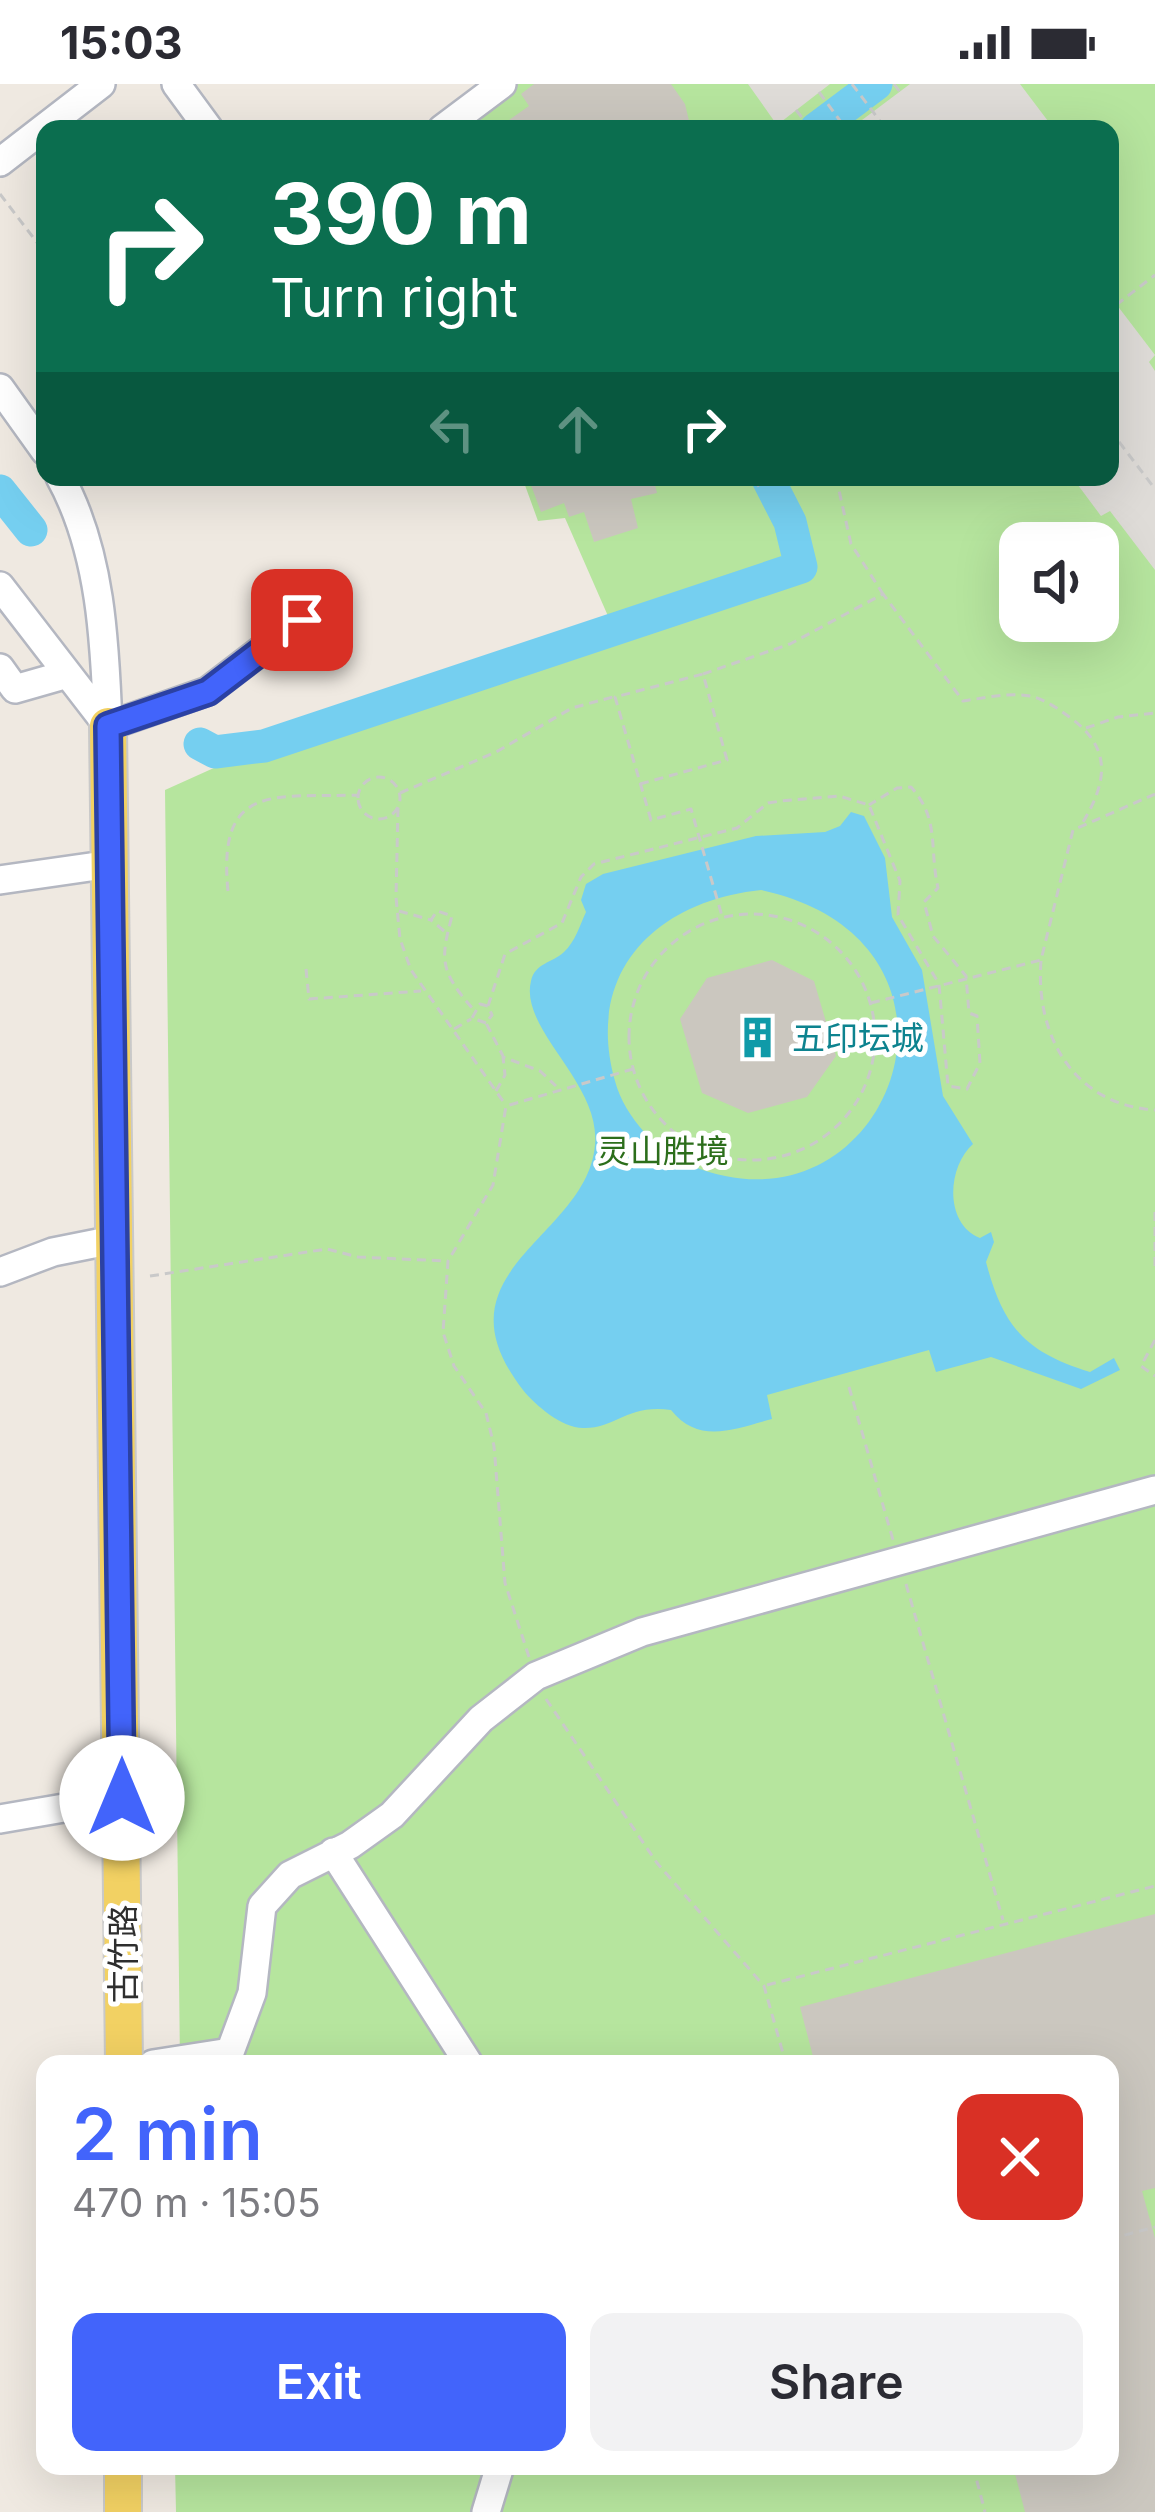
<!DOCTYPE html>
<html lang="en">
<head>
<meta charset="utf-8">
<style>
  body { margin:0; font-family:Inter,"Noto Sans SC",sans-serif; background:#f2f2f3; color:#2b2b33; height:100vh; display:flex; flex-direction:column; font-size:45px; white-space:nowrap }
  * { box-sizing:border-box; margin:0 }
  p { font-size:39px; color:#7c7c81 }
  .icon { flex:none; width:66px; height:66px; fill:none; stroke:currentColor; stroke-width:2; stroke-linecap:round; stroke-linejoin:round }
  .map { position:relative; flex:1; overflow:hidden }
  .sheet { position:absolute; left:36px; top:1971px; width:1083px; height:420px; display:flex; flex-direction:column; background:#fff; border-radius:24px; box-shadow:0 12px 48px #0002 }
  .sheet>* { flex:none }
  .banner { position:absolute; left:36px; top:36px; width:1083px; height:366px; border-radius:24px; box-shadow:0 12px 48px #0002; background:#0b6e4f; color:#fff; overflow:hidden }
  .controls { position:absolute; left:999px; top:438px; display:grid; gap:24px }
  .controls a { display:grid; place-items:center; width:120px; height:120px; border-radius:24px; background:#fff; box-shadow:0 12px 48px #0002; font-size:60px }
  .pin { position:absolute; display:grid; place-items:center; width:102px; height:102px; color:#fff; margin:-51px; border-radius:24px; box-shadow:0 6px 18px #0006 }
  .me { position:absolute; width:132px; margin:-66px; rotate:0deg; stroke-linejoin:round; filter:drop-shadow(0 0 9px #0008) }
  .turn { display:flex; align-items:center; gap:42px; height:252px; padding:0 36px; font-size:54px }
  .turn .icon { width:156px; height:156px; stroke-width:2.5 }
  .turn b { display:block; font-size:84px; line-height:102px }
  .lanes { display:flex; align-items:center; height:114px; padding:0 36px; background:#0003; justify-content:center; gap:60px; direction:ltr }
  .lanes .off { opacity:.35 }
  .round { display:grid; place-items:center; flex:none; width:126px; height:126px; border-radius:24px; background:#f2f2f3 }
  .overview { display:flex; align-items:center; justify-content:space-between; height:204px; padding:0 36px }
  h1 { font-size:72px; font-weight:600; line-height:90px; color:#4264fb }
  .primary-button { display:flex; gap:24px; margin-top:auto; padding:24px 36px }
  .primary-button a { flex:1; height:138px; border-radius:24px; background:#4264fb; color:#fff; font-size:48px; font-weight:600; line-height:138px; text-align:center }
  .primary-button a+a { background:#f2f2f3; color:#2b2b33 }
  .status { display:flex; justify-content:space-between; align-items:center; height:84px; padding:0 60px; background:#fff; direction:ltr }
  .status svg { height:33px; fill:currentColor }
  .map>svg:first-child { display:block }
  .green { fill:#b6e59e; fill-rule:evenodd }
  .plaza { fill:#dfdcd8 }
  .water { fill:#75cff0; fill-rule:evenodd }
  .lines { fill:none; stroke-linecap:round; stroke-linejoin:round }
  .river { stroke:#75cff0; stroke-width:33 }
  .building { fill:#cbc7bf }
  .minor-casing { stroke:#b4b7c1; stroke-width:32 }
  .major-casing { stroke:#c9c9c9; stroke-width:40 }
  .path { stroke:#c9c9c9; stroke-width:3; stroke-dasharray:9 6; stroke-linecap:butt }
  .minor { stroke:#fff; stroke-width:27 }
  .major { stroke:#f2d163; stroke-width:36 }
  .route-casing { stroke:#2b41a3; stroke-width:30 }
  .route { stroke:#4264fb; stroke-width:21 }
  .labels { text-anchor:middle; stroke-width:10; stroke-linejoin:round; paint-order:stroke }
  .culture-label { font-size:33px; fill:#0d838f; stroke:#fff; text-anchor:start }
  .park-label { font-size:33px; fill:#2c6e1b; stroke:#fff }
  .street-label { font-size:33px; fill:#2e2e2e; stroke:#fff }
</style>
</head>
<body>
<div class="status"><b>15:03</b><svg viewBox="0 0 49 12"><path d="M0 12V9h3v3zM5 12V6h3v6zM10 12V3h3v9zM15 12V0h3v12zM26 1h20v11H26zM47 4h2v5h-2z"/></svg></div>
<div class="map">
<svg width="1155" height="2428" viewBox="0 0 1155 2428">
  <rect width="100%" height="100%" fill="#efe9e1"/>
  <path class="green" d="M485 0H1155V2428H176L175 2382H1110V1980H180L165 706 236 674 615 548 565 434 538 437 522 393H1110V45H480ZM1020 459H1098V537H1020Z"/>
  <path class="plaza" d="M748 0H830L777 41Z
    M910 0H1020L1054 45H850Z
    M1110 212 1155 271 1149 278 1155 287V486L1110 427 1101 432 1072 393H1110Z"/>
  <path class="water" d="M851 728 864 732 885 774 892 833 922 886 943 1012 973 1060C947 1083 944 1140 980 1154L991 1148 994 1158 986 1178C1003 1243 1025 1268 1090 1288L1114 1274 1120 1286 1081 1305 991 1273 936 1288 929 1266 767 1311 772 1335C734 1345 699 1361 671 1326 626 1320 616 1345 583 1344 562 1344 535 1321 523 1306 430 1186 587 1155 595 1061 601 998 519 946 531 897 535 879 552 879 564 868 575 858 580 841 586 828L581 816 586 800 603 790 756 752 825 748 840 742ZM761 806C1002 858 890 1162 692 1082 658 1068 625 1034 615 997 584 887 657 817 761 806Z"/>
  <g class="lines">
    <path class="river" d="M816 45 876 0
      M0 407 31 446
      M200 660 215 668 264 662 801 483 790 438 767 393"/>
  </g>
  <path class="building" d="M534 0H671L685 20 691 45H496L529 22 521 10Z
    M528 393H653L657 409 631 415 638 444 594 458 584 428 569 433 564 419 541 428Z
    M772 876 814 897 836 972 807 1013 748 1029 702 1009 680 935 707 894Z
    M1155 1830V2104L1142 2107 1155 2154V2428H1025L1013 2382H1110V1980H815L800 1923Z"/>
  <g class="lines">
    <defs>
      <path id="minor" d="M176 0 209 45
        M442 45 502 0
        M0 78 101 0
        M0 304 45 367
        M60 393C101 467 105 559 108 642
        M0 502 108 642
        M0 584 15 605 64 591
        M108 642 208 607 302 535
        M0 796 111 780
        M0 1188 53 1168 118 1155
        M0 1735 122 1714
        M333 1768 469 1980
        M153 1980 230 1968 252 1909 262 1822 290 1791 350 1761 392 1731 481 1635 536 1592 642 1548 1155 1406
        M486 2428 500 2382"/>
      <path id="major" d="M108 642 124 1980
        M123 2428V2382"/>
    </defs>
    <use href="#minor" class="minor-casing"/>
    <use href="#major" class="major-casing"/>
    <path class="path" d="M852 0 886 45
      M894 0 900 8
      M819 8 846 45
      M796 26 811 45
      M0 110 45 169
      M1116 221 1155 191
      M1110 346 1155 405
      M836 393 851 460 883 510
      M757 402 771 393
      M703 590 790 560 883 510 963 617C984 614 1009 608 1030 612 1045 615 1060 626 1072 635 1115 667 1105 703 1080 743
      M1086 644 1118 633 1155 629
      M358 714a21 21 0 1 1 42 0a21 21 0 1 1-42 0Z
      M640 700 727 676 703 590 615 613 651 736 691 725 722 832
      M400 709 496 668 572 624 613 613
      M398 724 396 813 400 855 411 886 505 1020
      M228 807C217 697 275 714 359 711
      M399 827 431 836
      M629 953a123 123 0 1 1 246 0a123 123 0 1 1-246 0Z
      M444 847 431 836 437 827 452 832C440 876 440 887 473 925
      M1041 877C1035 953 1075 1021 1155 1026
      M306 885 309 915 421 907
      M871 919 1041 876 1073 746 1155 710
      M488 922 505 870 562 839 581 793 594 780 737 744 768 719 781 717 839 712 869 721 900 797 898 831 939 900 948 1002 967 1005 980 979 977 932 969 929 966 892 933 852 924 818 938 804C929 764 940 735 911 703L897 704 869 721
      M486 939 472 934 480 920 488 922 492 931 486 939 503 972
      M454 945 471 935
      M496 1007 505 991 503 973 540 987 556 1002
      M1155 1128V1184
      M150 1192 327 1165 358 1173 446 1177
      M1155 1256 1141 1282 1155 1292
      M849 1303 893 1456
      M906 1500 1003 1836
      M529 1573 505 1499 494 1362 486 1329 454 1282 443 1248 448 1177 493 1101 506 1022 633 985
      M546 1615 657 1779 764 1902 786 1980
      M767 1901 1155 1802
      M1110 2155 1155 2143
      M973 2382 985 2428"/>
    <use href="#minor" class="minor"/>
    <use href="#major" class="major"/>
  </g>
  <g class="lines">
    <defs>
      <path id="route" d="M122 1714 108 642 208 608 302 536"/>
    </defs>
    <use href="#route" class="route-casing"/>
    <use href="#route" class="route"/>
  </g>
  <defs>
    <symbol id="building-bare" viewBox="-9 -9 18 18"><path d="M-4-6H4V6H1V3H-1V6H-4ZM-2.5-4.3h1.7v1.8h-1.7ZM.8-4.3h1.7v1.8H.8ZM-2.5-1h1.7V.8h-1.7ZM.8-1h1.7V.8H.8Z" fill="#0f9aa8" stroke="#fff" stroke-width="2.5" paint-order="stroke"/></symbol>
  </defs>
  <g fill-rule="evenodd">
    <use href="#building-bare" x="728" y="924" width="59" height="59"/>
  </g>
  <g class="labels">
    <g class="culture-label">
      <text x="792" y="966">五印坛城</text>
    </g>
    <g class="park-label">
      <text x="663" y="1079">灵山胜境</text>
    </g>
    <g class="street-label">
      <text transform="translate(123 1870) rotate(-90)" y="12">古竹路</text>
    </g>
  </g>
</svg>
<div class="controls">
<a><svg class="icon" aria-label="sound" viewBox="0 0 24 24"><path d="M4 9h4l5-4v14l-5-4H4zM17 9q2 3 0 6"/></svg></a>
</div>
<div class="pin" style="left:302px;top:536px;background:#d93025"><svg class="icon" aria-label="arrive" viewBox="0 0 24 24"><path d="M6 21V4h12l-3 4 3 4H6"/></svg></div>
<svg class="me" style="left:122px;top:1714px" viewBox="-20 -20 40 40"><circle r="19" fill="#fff"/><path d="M0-13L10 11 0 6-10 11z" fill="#4264fb"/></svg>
<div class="banner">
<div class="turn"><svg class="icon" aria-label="right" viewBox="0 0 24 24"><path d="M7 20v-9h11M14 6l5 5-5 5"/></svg><div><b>390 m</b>Turn right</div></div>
<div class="lanes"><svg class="icon off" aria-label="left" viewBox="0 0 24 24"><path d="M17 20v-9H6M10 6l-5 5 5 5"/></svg><svg class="icon off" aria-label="ahead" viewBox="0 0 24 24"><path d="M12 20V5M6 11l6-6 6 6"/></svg><svg class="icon" aria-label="right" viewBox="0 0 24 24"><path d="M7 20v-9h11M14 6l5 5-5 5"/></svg></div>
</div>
<section class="sheet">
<div class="overview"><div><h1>2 min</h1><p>470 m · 15:05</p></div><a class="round" style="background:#d93025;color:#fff"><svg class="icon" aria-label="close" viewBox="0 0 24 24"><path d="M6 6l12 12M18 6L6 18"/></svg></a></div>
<div class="primary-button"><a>Exit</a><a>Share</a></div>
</section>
</div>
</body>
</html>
